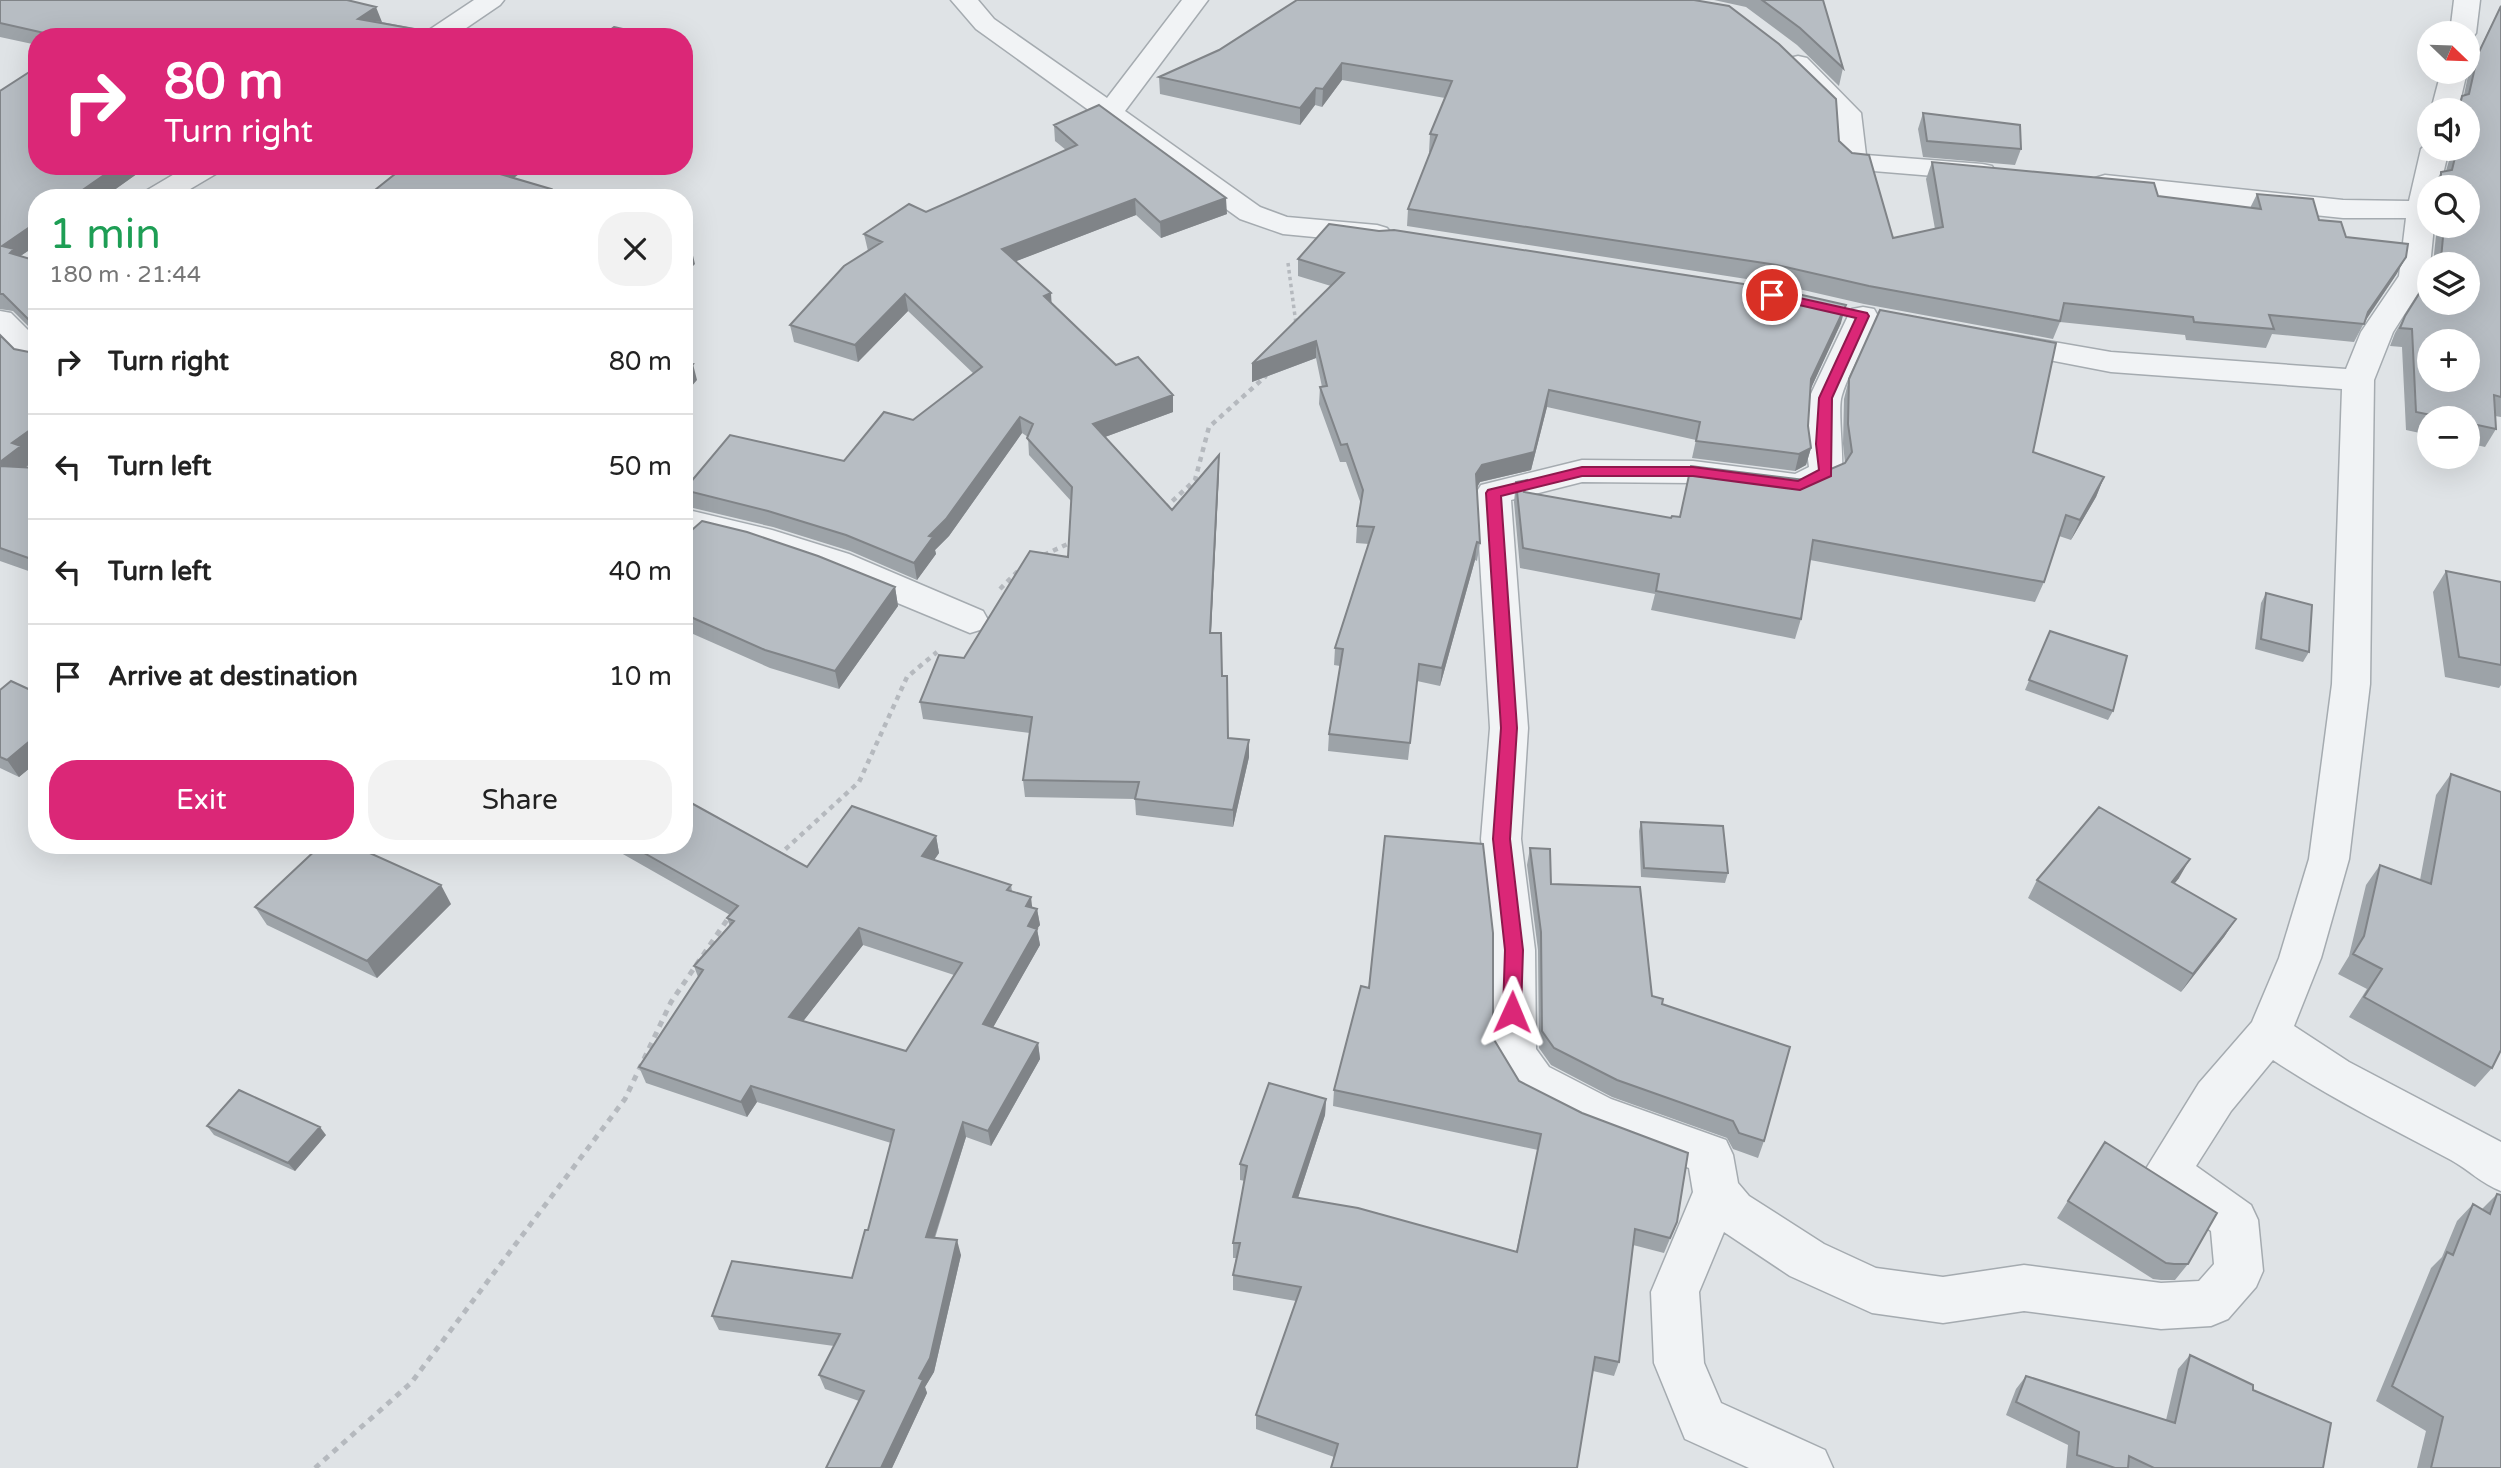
<!DOCTYPE html>
<html lang="en">
<head>
<meta charset="utf-8">
<style>
  body { margin:0; font-family:"Varela Round",sans-serif; background:#f2f2f2; color:#222; height:100vh; display:flex; flex-direction:column; font-size:26px; white-space:nowrap }
  * { box-sizing:border-box; margin:0 }
  p { font-size:23px; color:#767676 }
  .icon { flex:none; width:38px; height:38px; fill:none; stroke:currentColor; stroke-width:2; stroke-linecap:round; stroke-linejoin:round }
  .map { position:relative; flex:1; overflow:hidden }
  .drawer { position:absolute; left:28px; top:189px; width:665px; height:665px; display:flex; flex-direction:column; background:#fff; border-radius:28px; box-shadow:0 7px 28px #0002 }
  .drawer>* { flex:none }
  .guide { position:absolute; left:28px; top:28px; width:665px; height:147px; border-radius:28px; box-shadow:0 7px 28px #0002; background:#db2777; color:#fff; overflow:hidden }
  .needle { width:46px; rotate:113deg }
  .buttons { position:absolute; left:2417px; top:21px; display:grid; gap:14px }
  .buttons a { display:grid; place-items:center; width:63px; height:63px; border-radius:50%; background:#fff; box-shadow:0 7px 28px #0002; font-size:35px }
  .pin { position:absolute; display:grid; place-items:center; width:60px; height:60px; color:#fff; margin:-30px; border:4px solid #fff; border-radius:50%; box-shadow:0 2px 7px #0007 }
  .me { position:absolute; width:77px; margin:-38px; rotate:1deg; stroke-linejoin:round; filter:drop-shadow(0 0 5px #0008) }
  .turn { display:flex; align-items:center; gap:24px; height:147px; padding:0 21px; font-size:32px }
  .turn .icon { width:91px; height:91px; stroke-width:2.5 }
  .turn b { display:block; font-size:49px; line-height:60px }
  .round { display:grid; place-items:center; flex:none; width:74px; height:74px; border-radius:28px; background:#f2f2f2 }
  .overview { display:flex; align-items:center; justify-content:space-between; height:119px; padding:0 21px }
  h1 { font-size:42px; font-weight:600; line-height:52px; color:#1e9e55 }
  .action { display:flex; gap:14px; margin-top:auto; padding:14px 21px }
  .action a { flex:1; height:80px; border-radius:28px; background:#db2777; color:#fff; font-size:28px; font-weight:600; line-height:80px; text-align:center }
  .action a+a { background:#f2f2f2; color:#222 }
  ul { padding:0; list-style:none }
  li { display:flex; align-items:center; gap:21px; height:105px; padding:0 21px; border-top:2px solid #e0e0e0 }
  li div { flex:1 }
  li b { display:block; font-size:26px }
  li em { font-style:normal }
  .map>svg:first-child { display:block }
  .lines { fill:none; stroke-linecap:round; stroke-linejoin:round }
  .minor-casing { stroke:#a5abb0; stroke-width:3 }
  .path-far2 { stroke:#b5b9be; stroke-width:3.5; stroke-dasharray:3.5 3.5; stroke-linecap:butt }
  .path-far1 { stroke:#b5b9be; stroke-width:4.5; stroke-dasharray:5 5; stroke-linecap:butt }
  .path { stroke:#b5b9be; stroke-width:5; stroke-dasharray:6 6; stroke-linecap:butt }
  .minor { fill:#f1f3f5; fill-rule:evenodd }
  .wall { fill:#9da3a8; fill-rule:evenodd }
  .shaded-wall { fill:#808488 }
  .building { fill:#b7bdc3; stroke:#808488; stroke-width:2; fill-rule:evenodd }
  .route { fill:#db2777; stroke:#8e194d; stroke-width:2 }
</style>
</head>
<body>
<div class="map">
<svg width="2501" height="1468" viewBox="0 0 2501 1468">
  <rect width="100%" height="100%" fill="#dfe3e6"/>
  <g class="lines">
    <defs>
      <path id="minor" d="M474 0H504L500 5 453 37H422L426 32Z
        M951 0H978L994 19 1107 98 1182 0H1208L1125 111 1260 207 1287 217 1377 225 1387 228 1392 234 1387 240 1377 243 1283 234 1240 219 976 29Z
        M2454 0H2480L2476 33 2472 38 2468 40V33H2450Z
        M1798 56 1807 58 1861 113 1866 155 1982 164 1992 166 1996 172 1992 178 1982 180 1849 169 1837 158 1834 115 1785 64 1789 58Z
        M2441 72H2467L2458 110H2431Z
        M2429 142V149H2449L2440 187H2429V226H2434L2429 276 2393 332 2374 380 2370 684 2349 859 2321 958 2294 1026 2349 1062 2501 1142V1191C2482 1184 2469 1170 2451 1160 2391 1128 2330 1098 2273 1060L2231 1111 2196 1166 2251 1205 2258 1220 2263 1271 2256 1287 2228 1319 2211 1326 2161 1329 2024 1311 1943 1323 1872 1313 1790 1276 1724 1232 1699 1292 1704 1363 1721 1403 1825 1450 1833 1468H1749L1685 1439 1654 1363 1651 1292 1693 1192 1689 1168 1579 1127 1517 1095 1492 1053 1493 950 1481 839 1490 728 1476 493 1481 485 1582 460 1693 461 1795 474 1809 467 1806 444 1809 398 1848 316 1852 309 1863 307 1874 309 1878 316C1869 337 1845 380 1841 399 1838 416 1845 466 1841 474 1836 486 1812 494 1800 497L1693 483 1582 482 1511 500 1528 728 1521 839 1535 950 1536 1049 1549 1067 1611 1099 1726 1140 1733 1155 1738 1183 1749 1196 1824 1244 1876 1268 1943 1277 2024 1265 2161 1283 2199 1281 2214 1264 2211 1231 2151 1187 2144 1172 2199 1083 2252 1022 2279 958 2309 859 2332 684 2342 389 2111 372 2002 351 1991 349 1986 342 1991 335 2002 333 2111 352 2346 369 2361 332 2399 276 2406 218H2343L2105 193 2095 190 2091 184 2095 178 2105 175 2343 200 2409 201 2421 149Z
        M188 166H223L219 172 175 198H140L144 192Z
        M0 311 11 313 37 339V367L26 364 0 338Z
        M684 509 772 530 849 554 983 611 988 620 983 629 970 633 823 572 753 548 684 532Z"/>
    </defs>
    <use href="#minor" class="minor-casing"/>
    <path class="path-far2" d="M1288 263 1296 324
      M1264 377 1267 375"/>
    <path class="path-far1" d="M1165 508 1195 480 1209 427 1266 376
      M1044 555 1074 541
      M1000 589 1019 570
      M778 856 859 782 907 677 937 652"/>
    <path class="path" d="M315 1468 411 1383 625 1099 671 1002 729 917"/>
    <use href="#minor" class="minor"/>
  </g>
  <path class="wall" d="M0 0H350V1L382 22 460 37H37V45L0 37Z
    M1297 0 1839 141 1893 238 1935 229 1926 179 1932 162 2158 196 2250 208 2257 194 2319 220 2346 237 2406 257 2396 275 2364 323 2354 342 2272 334 2266 348 2186 340 2185 335 2060 322 2053 339 1864 304 1772 283 1407 226 1408 209 1431 152H1429L1430 134 1445 98 1342 80 1322 107 1315 105 1300 125 1160 94 1159 77 1219 50Z
    M1714 0H1823L1843 68 1839 86 1797 45 1746 7Z
    M2501 5V417L2495 416 2496 429 2485 447 2468 443V418H2429V435L2406 430 2402 347 2390 346 2395 333 2405 316 2468 264H2433L2437 226H2436H2468V187H2433L2441 172 2446 171 2452 150 2450 149H2468V110H2455L2462 96 2464 95 2469 71Z
    M0 91 37 166H148L103 198H37V245L20 256 37 261 28 457 31 463 26 467 37 468V574L0 561V335L14 349 29 352V327L13 311 0 309Z
    M1923 113 2021 149 2015 165 1923 157 1918 129Z
    M1054 125 1227 214 1161 238 1136 215 1016 261 1052 303 1116 365 1173 395V412L1105 437 1172 510 1219 455V472L1211 633 1222 676 1228 738 1249 740V757L1233 827 1136 815 1135 799 1025 797 1023 780 1030 733 923 719 920 702 1068 557 1071 501 1029 455 1028 437 1022 433 949 536 935 550 936 554 917 580 850 551 773 527 689 507 684 490 844 461 913 420 974 374 908 311 858 362 794 342 790 325 868 251 864 234 926 212 1066 150 1055 141Z
    M1298 259 1841 323 1811 388 1808 426 1811 448 1806 465 1795 471 1692 458 1696 440 1547 407 1531 470 1480 482 1477 488 1480 543 1477 561 1475 560 1440 686 1417 681 1408 760 1328 751 1329 734 1340 666 1334 665 1335 648 1369 544 1356 543 1357 526 1361 504 1346 462H1340L1319 404 1320 387H1322L1316 358 1252 382V364L1331 286 1298 276Z
    M1849 379 2033 452 2104 477 2096 497 2071 540 2059 536 2044 582 2035 602 1810 560 1801 619 1795 639 1651 610 1655 594 1520 568 1514 502 1516 482 1525 492 1671 518 1680 517 1805 480 1845 463 1843 444 1844 399Z
    M684 537 895 587 898 606 839 689 770 668 684 630Z
    M2446 571 2501 582V685L2499 688 2445 677 2433 592Z
    M2266 593 2309 652 2303 662 2255 649 2261 603Z
    M2050 631 2113 711 2108 720 2025 690Z
    M0 690 37 693V762L19 777 0 768Z
    M2451 774 2492 1068 2475 1087 2349 1017 2367 989 2338 974 2349 956 2366 885 2380 865 2420 880 2436 795Z
    M1641 822 1728 873 1725 883 1641 877 1639 831Z
    M936 836 939 853 934 860 1011 885 1012 891 1032 907 1037 909 1040 925 1037 929 1040 945 993 1027 1038 1043 1040 1059 991 1146 966 1137 935 1238 961 1255 934 1372 925 1387 927 1393 892 1468H826L859 1401 825 1389 819 1375 834 1346 719 1330 712 1316 852 1278 868 1230 891 1143 757 1102 747 1117 646 1083 639 1067 698 977 694 966 730 926 727 918 730 915 607 845H684L807 867ZM863 945 954 975 906 1051 803 1021Z
    M1530 848 1551 884 1652 996 1662 1004 1764 1141 1758 1158 1733 1149 1727 1138 1612 1097 1551 1065 1539 1048 1538 950 1527 865Z
    M2179 878 2174 884 2236 919 2224 937 2181 992 2028 898 2037 880Z
    M451 904 377 978 267 925 255 907Z
    M1493 1038 1519 1081 1677 1222 1664 1253 1633 1245 1619 1362 1614 1376 1593 1371 1334 1457 1256 1429V1415L1296 1301 1233 1290V1275L1236 1258H1233V1243L1245 1181 1240 1180V1164L1326 1099 1325 1115 1298 1198 1516 1252 1538 1150 1333 1106 1334 1090Z
    M207 1126 326 1135 295 1171 214 1135Z
    M2105 1142 2188 1264 2175 1280H2161L2153 1279 2057 1218Z
    M2497 1194 2501 1468H2417L2426 1431 2376 1401 2431 1268 2442 1257 2457 1221 2473 1204 2482 1209Z
    M2190 1355 2253 1390 2323 1468H2066L2068 1445 2006 1415 2016 1389 2026 1376 2166 1420 2178 1369Z"/>
  <path class="shaded-wall" d="M376 7 382 22 358 19Z
    M1342 63V80L1322 107 1323 89Z
    M1316 88 1315 105 1300 125V108Z
    M117 166H148L103 198H71Z
    M502 166H530L499 189 493 172Z
    M551 189 554 198H540Z
    M1226 198 1227 214 1161 238 1160 222Z
    M1135 199 1136 215 1004 266 1002 249Z
    M37 222V245L19 257 24 266 2 246Z
    M691 247 695 264 690 269 692 276 684 284V254Z
    M2406 257 2396 275 2363 324 2368 312Z
    M1051 293 1052 310 1044 296Z
    M905 294 908 311 858 362 855 345Z
    M1846 305 1841 323 1807 397 1811 379Z
    M1316 341V358L1252 382V364Z
    M693 364 697 380 684 395V373Z
    M1549 390 1547 407 1531 470 1480 482 1474 492 1476 474 1482 465Z
    M1173 395V412L1094 441 1093 424Z
    M1020 417 1022 433 949 536 935 550 936 554 917 580 914 563 929 536Z
    M37 425V450L28 457 31 463 7 482 0 471V462L12 443Z
    M1811 448 1806 465 1795 471 1799 454Z
    M1219 455V472L1210 650V633Z
    M2104 477 2096 497 2071 540 2080 520Z
    M1477 542 1475 560 1440 686 1442 668Z
    M895 587 898 606 839 689 835 671Z
    M37 735V762L19 777 7 760Z
    M1249 740V757L1233 827V810Z
    M936 836 939 853 925 873 922 856Z
    M2190 859 2179 878 2161 900 2172 882Z
    M441 885 451 904 377 978 367 961Z
    M1031 897 1033 914 1026 906Z
    M1037 909 1040 925 1037 929 1040 945 986 1040 983 1024 1028 926Z
    M2236 919 2224 937 2181 992 2193 974Z
    M859 928 863 945 794 1033 789 1017Z
    M1038 1043 1040 1059 991 1146 988 1131Z
    M751 1086 757 1102 747 1117 741 1102Z
    M1326 1099 1325 1115 1293 1213V1197Z
    M963 1122 966 1137 930 1251 926 1237Z
    M320 1127 326 1135 295 1171 288 1163Z
    M957 1240 961 1255 934 1372 925 1387 927 1393 892 1468H881L919 1378Z"/>
  <path class="building" d="M0 0H347L376 7 358 19 460 37H62L0 23Z
    M1297 0H1694L1729 6 1779 44 1836 99 1839 141 1852 153 1869 155 1893 238 1943 227 1932 162 2154 183 2158 196 2261 209 2257 194 2313 199 2319 220 2341 222 2346 237 2408 244 2406 257 2368 312 2364 324 2269 315 2274 329 2194 322 2193 317 2064 303 2060 321 1869 286 1777 265 1408 209 1437 135 1430 134 1452 81 1342 63 1323 89 1316 88 1300 108 1159 77 1219 50Z
    M1762 0H1823L1843 68 1800 28Z
    M2501 6V397L2494 395 2496 429 2468 423V418H2446L2416 412 2412 329 2400 328 2405 316 2429 278V303H2468V264H2438L2441 259 2444 226H2468V187H2441V172L2452 170 2457 149H2468V110H2459L2462 96 2469 94 2478 54ZM2429 341H2468V380H2429Z
    M614 27 658 37H601Z
    M37 67V166H117L71 198H37V222L2 246 14 249 10 253 37 261V425L12 443 21 446 0 462V335L14 349 29 352V320L3 294H0V91Z
    M1099 105 1226 198 1160 222 1135 199 1002 249 1051 293 1044 296 1116 365 1138 357 1173 395 1093 424 1172 510 1219 455 1210 633H1221L1222 676H1227L1228 738 1249 740 1233 810 1135 799 1139 782 1023 780 1032 717 920 702 939 655 964 658 1030 551 1068 557 1072 487 1027 438 1033 424 1020 417 946 519 929 536 933 537 914 563 846 535 768 511 684 490 730 435 844 461 884 412 913 420 982 367 905 294 855 345 790 325 844 266 882 242 864 234 909 204 926 212 1077 145 1054 125Z
    M1923 113 2020 125 2021 149 1927 141Z
    M405 166H502L493 172 551 189 540 198H365Z
    M1329 224 1379 231 1394 230 1776 289 1846 305 1811 379 1808 426 1811 448 1799 454 1696 441 1700 422 1549 390 1534 452 1482 465 1476 474 1480 543 1477 542 1442 668 1419 664 1410 743 1329 734 1343 649 1335 648 1374 527 1357 526 1363 490 1347 444 1341 445 1320 387 1327 386 1316 341 1252 364 1344 273 1298 259Z
    M684 245 691 247 684 254Z
    M1880 310 2056 343 2033 452 2104 477 2080 520 2066 515 2044 582 1813 540 1801 619 1656 591 1659 574 1523 548 1516 482 1527 480 1524 492 1671 518 1672 516 1680 517 1691 466 1805 480 1845 463 1852 452 1848 424 1849 379Z
    M684 362 693 364 684 373Z
    M0 466 37 468V561L0 548Z
    M702 521 747 532 818 556 895 587 835 671 765 650 684 614V537Z
    M2446 571 2501 582V665L2459 657Z
    M2266 593 2312 605 2309 652 2261 639Z
    M2050 631 2127 656 2113 711 2029 680Z
    M11 681 37 693V735L7 760 0 757V690Z
    M2451 774 2501 792V1050L2492 1068 2364 997 2382 969 2353 954 2364 936 2380 865 2431 884Z
    M684 799 807 867 852 806 936 836 922 856 1011 885 1007 890 1031 897 1026 906 1037 909 1028 926 1037 929 983 1024 1038 1043 988 1131 963 1122 926 1237 957 1240 930 1358 919 1378 923 1380 881 1468H826L864 1391 819 1375 840 1334 712 1316 732 1261 852 1278 865 1230H868L894 1130 751 1086 741 1102 639 1067 703 970 694 966 734 921 727 918 738 906 630 845H684ZM859 928 962 963 906 1051 789 1017Z
    M2099 807 2190 859 2172 882 2236 919 2193 974 2037 880Z
    M1641 822 1723 826 1728 873 1644 868Z
    M1385 836 1483 844 1493 933V1038L1519 1081 1582 1113 1688 1153 1677 1222 1670 1238 1635 1229 1619 1362 1595 1357 1577 1468H1331L1338 1444 1256 1415 1301 1287 1233 1275 1240 1243H1233L1247 1166 1240 1164 1269 1083 1326 1099 1293 1197 1358 1208 1517 1252 1541 1134 1334 1090 1361 986 1369 988Z
    M321 845H352L441 885 367 961 255 907Z
    M1530 848 1550 849 1551 884 1640 887 1652 996 1663 999 1662 1004 1790 1047 1764 1141 1739 1133 1733 1121 1617 1080 1554 1048 1542 1031 1541 932Z
    M239 1090 320 1127 288 1163 207 1126Z
    M2105 1142 2217 1213 2188 1264H2174L2166 1263 2068 1201Z
    M2497 1194 2501 1195V1468H2431L2443 1417 2392 1386 2447 1252 2453 1255 2473 1204 2490 1214Z
    M2190 1355 2253 1385V1390L2331 1423 2323 1468H2154L2129 1456 2128 1468H2115L2077 1455 2079 1432 2016 1402 2026 1376 2175 1423Z"/>
  <path class="route" d="M1772 292 1867 313 1869 316 1832 398 1831 476 1800 490 1693 476H1582L1501 496 1517 728 1510 839 1523 950 1521 1012 1519 1018 1512 1020 1506 1018 1503 1012 1505 950 1493 839 1501 728 1486 493 1488 490 1582 467H1693L1798 481 1819 470 1816 444 1819 398 1856 318 1768 298V293Z"/>
</svg>
<div class="buttons">
<a><svg class="needle" viewBox="-14 -14 28 28"><path d="M0-13l5 13h-10z" fill="#e53935"/><path d="M0 13l5-13h-10z" fill="#767676"/></svg></a>
<a><svg class="icon" aria-label="sound" viewBox="0 0 24 24"><path d="M4 9h4l5-4v14l-5-4H4zM17 9q2 3 0 6"/></svg></a>
<a><svg class="icon" aria-label="search" viewBox="0 0 24 24"><circle cx="10" cy="10" r="6"/><path d="M15 15l6 6"/></svg></a>
<a><svg class="icon" aria-label="layers" viewBox="0 0 24 24"><path d="M12 4l9 5-9 5-9-5zM3 14l9 5 9-5"/></svg></a>
<a>+</a>
<a>−</a>
</div>
<div class="pin" style="left:1772px;top:295px;background:#d93025"><svg class="icon" aria-label="arrive" viewBox="0 0 24 24"><path d="M6 21V4h12l-3 4 3 4H6"/></svg></div>
<svg class="me" style="left:1512px;top:1012px" viewBox="-20 -20 40 40"><path d="M0-17L14 15 0 8-14 15z" fill="#db2777" stroke="#fff" stroke-width="4"/></svg>
<div class="guide">
<div class="turn"><svg class="icon" aria-label="right" viewBox="0 0 24 24"><path d="M7 20v-9h11M14 6l5 5-5 5"/></svg><div><b>80 m</b>Turn right</div></div>
</div>
<section class="drawer">
<div class="overview"><div><h1>1 min</h1><p>180 m · 21:44</p></div><a class="round"><svg class="icon" aria-label="close" viewBox="0 0 24 24"><path d="M6 6l12 12M18 6L6 18"/></svg></a></div>
<ul>
<li><svg class="icon" aria-label="right" viewBox="0 0 24 24"><path d="M7 20v-9h11M14 6l5 5-5 5"/></svg><div><b>Turn right</b></div><em>80 m</em></li>
<li><svg class="icon" aria-label="left" viewBox="0 0 24 24"><path d="M17 20v-9H6M10 6l-5 5 5 5"/></svg><div><b>Turn left</b></div><em>50 m</em></li>
<li><svg class="icon" aria-label="left" viewBox="0 0 24 24"><path d="M17 20v-9H6M10 6l-5 5 5 5"/></svg><div><b>Turn left</b></div><em>40 m</em></li>
<li><svg class="icon" aria-label="arrive" viewBox="0 0 24 24"><path d="M6 21V4h12l-3 4 3 4H6"/></svg><div><b>Arrive at destination</b></div><em>10 m</em></li>
</ul>
<div class="action"><a>Exit</a><a>Share</a></div>
</section>
</div>
</body>
</html>
